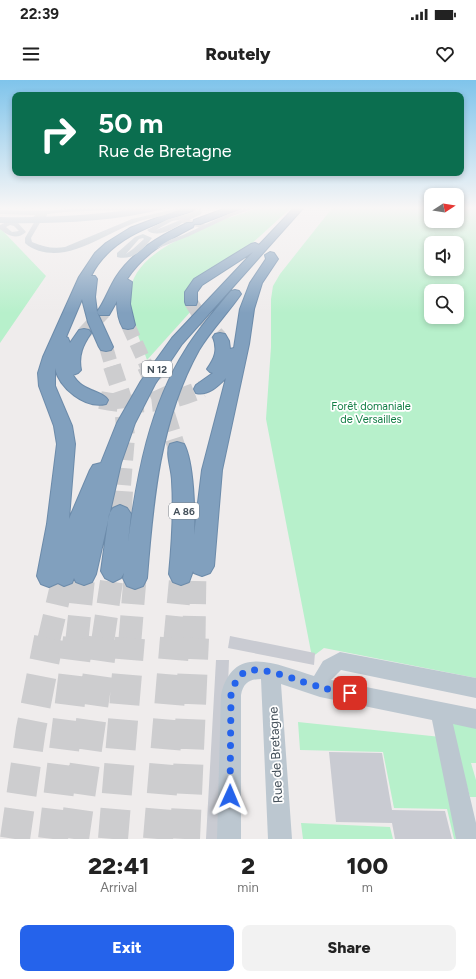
<!DOCTYPE html>
<html lang="en">
<head>
<meta charset="utf-8">
<style>
  body { margin:0; font-family:Figtree,sans-serif; background:#f2f2f2; color:#222; height:100vh; display:flex; flex-direction:column; font-size:15px; white-space:nowrap }
  * { box-sizing:border-box; margin:0 }
  p { font-size:13px; color:#767676 }
  .icon { flex:none; width:22px; height:22px; fill:none; stroke:currentColor; stroke-width:2; stroke-linecap:round; stroke-linejoin:round }
  .map { position:relative; height:759px; overflow:hidden }
  .details { display:flex; flex-direction:column; background:#fff; flex:1 }
  .details>* { flex:none }
  .hud { position:absolute; left:12px; top:12px; width:452px; height:84px; border-radius:8px; box-shadow:0 2px 6px #0003; background:#0b6e4f; color:#fff; overflow:hidden }
  .needle { width:26px; rotate:78deg }
  .buttons { position:absolute; left:424px; top:108px; display:grid; gap:8px }
  .buttons a { display:grid; place-items:center; width:40px; height:40px; border-radius:8px; background:#fff; box-shadow:0 2px 6px #0003; font-size:20px }
  .pin { position:absolute; display:grid; place-items:center; width:34px; height:34px; color:#fff; margin:-17px; border-radius:8px; box-shadow:0 2px 6px #0006 }
  .me { position:absolute; width:44px; margin:-22px; rotate:1deg; stroke-linejoin:round; filter:drop-shadow(0 0 3px #0008) }
  .turn { display:flex; align-items:center; gap:14px; height:84px; padding:0 20px; font-size:18px }
  .turn .icon { width:52px; height:52px; stroke-width:2.5 }
  .turn b { display:block; font-size:28px; line-height:34px }
  .eta { display:flex; justify-content:space-evenly; align-items:center; height:68px; text-align:center }
  .eta b { font-size:24px; font-weight:800; line-height:28px }
  .cta { display:flex; gap:8px; margin-top:auto; padding:8px 20px }
  .cta a { flex:1; height:46px; border-radius:8px; background:#2563eb; color:#fff; font-size:16px; font-weight:800; line-height:46px; text-align:center }
  .cta a+a { background:#f2f2f2; color:#222 }
  .status { display:flex; justify-content:space-between; align-items:center; height:28px; padding:0 20px; background:#fff; direction:ltr }
  .status svg { height:11px; fill:currentColor }
  header { display:flex; justify-content:space-between; align-items:center; height:52px; padding:0 20px; background:#fff; font-size:18px; font-weight:800 }
  .map>svg:first-child { display:block }
  .green { fill:#b7f0cb; fill-rule:evenodd }
  .building { fill:#c9cbd2 }
  .lines { fill:none; stroke-linecap:round; stroke-linejoin:round }
  .highway-tunnel-far4 { stroke:#cdcdcf; stroke-width:10; stroke-dasharray:10 5; stroke-linecap:butt }
  .highway-tunnel-far3 { stroke:#cdcdcf; stroke-width:14; stroke-dasharray:14 6; stroke-linecap:butt }
  .highway-tunnel-far2 { stroke:#cdcdcf; stroke-width:18; stroke-dasharray:18 8; stroke-linecap:butt }
  .highway-tunnel-far1 { stroke:#cdcdcf; stroke-width:23; stroke-dasharray:23 12; stroke-linecap:butt }
  .highway-tunnel { stroke:#cdcdcf; stroke-width:30; stroke-dasharray:30 15; stroke-linecap:butt }
  .highway-casing { stroke:#6c8baa; stroke-width:2 }
  .minor { fill:#bcc7d0; fill-rule:evenodd }
  .major { fill:#aabdcd; fill-rule:evenodd }
  .highway { fill:#81a0be; fill-rule:evenodd }
  .route { stroke:#2563eb; stroke-width:7; stroke-dasharray:0 12.6 }
  .labels { text-anchor:middle; stroke-width:3.5; stroke-linejoin:round; paint-order:stroke }
  .shield { fill:#fff; stroke:#7c848c; stroke-width:1 }
  .shield-label { font-size:10px; font-weight:bold; fill:#44505a }
  .park-label { font-size:11px; fill:#127e45; stroke:#fff }
  .near-street-label { font-size:13px; fill:#44505a; stroke:#fff }
</style>
</head>
<body>
<div class="status"><b>22:39</b><svg viewBox="0 0 49 12"><path d="M0 12V9h3v3zM5 12V6h3v6zM10 12V3h3v9zM15 12V0h3v12zM26 1h20v11H26zM47 4h2v5h-2z"/></svg></div>
<header><svg class="icon" aria-label="menu" viewBox="0 0 24 24"><path d="M4 6h16M4 12h16M4 18h16"/></svg>Routely<svg class="icon" aria-label="heart" viewBox="0 0 24 24"><path d="M12 20l-8-8c-3-5 5-10 8-4 3-6 11-1 8 4z"/></svg></header>
<div class="map">
<svg width="476" height="759" viewBox="0 0 476 759">
  <rect width="100%" height="100%" fill="#efecec"/>
  <path class="green" d="M257 127H292L248 167 195 201C185 211 181 219 192 230L147 280C141 262 131 241 130 221 126 175 189 155 223 140 231 136 251 132 257 127Z
    M333 127H431V141H457V127H476V598L324 568 312 577 266 339 271 267V219L273 206 280 194ZM431 163H457V189H431ZM431 211H457V237H431Z
    M0 148 46 196 0 263Z
    M448 640 476 645V683H471L476 700V717H470Z
    M298 642 441 657 463 759H454L447 729 394 728 383 672 300 670Z
    M301 743 390 747 393 759H303Z"/>
  <path class="building" d="M184 138 207 145 200 148 177 141Z
    M230 556 315 573 314 585 228 568Z
    M216 580H229L222 759H206Z
    M329 672 382 673 392 730 445 731 452 759H395L392 743 336 742Z"/>
  <g class="lines">
    <path class="highway-tunnel-far4" d="M191 131 202 127"/>
    <path class="highway-tunnel-far3" d="M191 222 198 233 220 257
      M128 245 147 287
      M84 253 104 232
      M106 267 112 287"/>
    <path class="highway-tunnel-far2" d="M112 286 122 316 126 357 122 405
      M146 286 162 321 177 369
      M100 320C136 327 168 324 202 309"/>
    <path class="highway-tunnel-far1" d="M120 434 122 404
      M49 559 64 495
      M77 559 84 494
      M103 559 113 491
      M130 559 135 498
      M175 559 181 494
      M194 559 195 487"/>
    <path class="highway-tunnel" d="M15 759 31 649 49 558
      M53 759 78 558
      M74 759 103 558
      M113 759 130 558
      M158 759 175 558
      M185 759 194 558"/>
    <defs>
      <path id="highway" d="M186 127H191L194 129 192 131C155 144 110 157 91 196H95L97 199 95 217 97 232C105 221 109 208 116 197 133 171 160 156 187 143H193L194 140 229 127H241L240 129 200 144H194L193 147C168 160 143 174 127 199L132 202 130 224 135 245 133 248 128 249 123 248C118 240 117 230 117 221L109 235H99L97 232 113 267 111 270 106 271 101 270 99 267 88 242 82 219 66 257 68 258 70 263 79 250 84 249 89 250 91 253C83 265 78 275 81 290L78 293 73 295C82 312 102 310 108 320L106 324C85 329 59 308 55 288V306L72 346 75 364 69 439 90 390 93 385 101 383 117 343 141 301 172 258 253 172 202 205 197 212V222L196 225H186L185 222V212L194 199 251 164 255 163 259 165 295 127H304L182 264 155 304 135 343 121 383 96 494 92 502 84 505 76 502 74 498 72 503 64 506 58 503 49 507 41 504 37 496 47 444 57 364 54 346 39 306 38 293 43 277 79 197 95 173 106 163 130 148Z
        M270 172 274 173 278 179 262 203 254 229 249 264 222 390 214 486 210 493 202 496 194 493 193 491 189 502 181 505 173 502 169 494C172 463 174 432 172 401 172 389 165 374 170 364L177 362 184 364C194 383 195 433 194 455L202 390 226 298C218 306 208 316 196 313L194 309 196 305 213 293 210 292 207 289C215 278 218 270 213 257L215 254 220 253 225 254 229 261 230 269 234 268 240 229 250 203 266 179 265 175Z
        M235 210 239 211 241 214C228 233 211 250 199 270 160 340 153 420 147 498L143 506 135 509 127 506 123 498 124 493 121 498 113 502 105 498 101 491 109 434 113 428 120 425 127 428 131 434 128 462C137 396 149 327 186 269 199 248 215 230 231 211Z"/>
    </defs>
    <use href="#highway" class="highway-casing"/>
    <path class="minor" d="M98 127H147C137 134 119 130 107 130 87 131 67 131 47 134L46 138 41 141 31 158 32 162C44 167 53 169 65 167L132 139 184 127H194C185 133 156 137 143 140 115 148 83 173 54 173 45 173 32 170 25 163V158L35 141 33 138 35 135 0 134V130L42 131Z
      M249 127H258L232 136 187 157 153 170H147L146 168 183 155 228 134Z
      M199 131 201 132V134L189 140H185L184 139 172 141 156 150 178 141 183 142C175 149 156 159 147 150L168 139Z
      M9 141 18 143 26 152C17 160 8 156 0 149V145ZM10 145 14 146 19 151 12 152 6 147Z
      M143 154 152 158C143 170 133 181 117 177V173L135 157ZM143 158 144 159 133 169 126 174 139 159Z
      M340 572 476 598V618L341 590 331 600 476 629V649L453 644 476 743V759H456L432 640 320 617 281 604 292 759H268L261 599C250 599 243 603 241 615V759H217L221 615C233 562 278 585 314 596L323 581Z"/>
    <path class="major" d="M149 127H165L164 129C111 142 54 144 0 143V137C50 138 99 135 149 127Z"/>
    <use href="#highway" class="highway"/>
  </g>
  <linearGradient id="sky" x2="0" y2="1"><stop stop-color="#7fc4eb"/><stop offset="0.55" stop-color="#f8f6f6"/><stop offset="1" stop-color="#f8f6f6" stop-opacity="0"/></linearGradient>
  <rect width="476" height="233" fill="url(#sky)"/>
  <g class="lines">
    <path class="route" d="M230 716 231 615C233 607 237 596 245 592 261 584 303 603 320 607 329 610 340 611 350 613"/>
  </g>
  <g class="labels">
    <g class="shield">
      <rect x="142" y="281" width="30" height="16" rx="3"/>
      <rect x="169" y="423" width="30" height="16" rx="3"/>
    </g>
    <g class="shield-label">
      <text x="157" y="293">N 12</text>
      <text x="184" y="435">A 86</text>
    </g>
    <g class="park-label">
      <text x="371" y="330">Forêt domaniale<tspan x="371" dy="13">de Versailles</tspan></text>
    </g>
    <g class="near-street-label">
      <text transform="translate(275 675) rotate(-93)" y="5">Rue de Bretagne</text>
    </g>
  </g>
</svg>
<div class="buttons">
<a><svg class="needle" viewBox="-14 -14 28 28"><path d="M0-13l5 13h-10z" fill="#e53935"/><path d="M0 13l5-13h-10z" fill="#767676"/></svg></a>
<a><svg class="icon" aria-label="sound" viewBox="0 0 24 24"><path d="M4 9h4l5-4v14l-5-4H4zM17 9q2 3 0 6"/></svg></a>
<a><svg class="icon" aria-label="search" viewBox="0 0 24 24"><circle cx="10" cy="10" r="6"/><path d="M15 15l6 6"/></svg></a>
</div>
<div class="pin" style="left:350px;top:613px;background:#d93025"><svg class="icon" aria-label="arrive" viewBox="0 0 24 24"><path d="M6 21V4h12l-3 4 3 4H6"/></svg></div>
<svg class="me" style="left:230px;top:716px" viewBox="-20 -20 40 40"><path d="M0-17L14 15 0 8-14 15z" fill="#2563eb" stroke="#fff" stroke-width="4"/></svg>
<div class="hud">
<div class="turn"><svg class="icon" aria-label="right" viewBox="0 0 24 24"><path d="M7 20v-9h11M14 6l5 5-5 5"/></svg><div><b>50 m</b>Rue de Bretagne</div></div>
</div>
</div>
<section class="details">
<div class="eta">
<div><b>22:41</b><p>Arrival</p></div>
<div><b>2</b><p>min</p></div>
<div><b>100</b><p>m</p></div>
</div>
<div class="cta"><a>Exit</a><a>Share</a></div>
</section>
</body>
</html>
